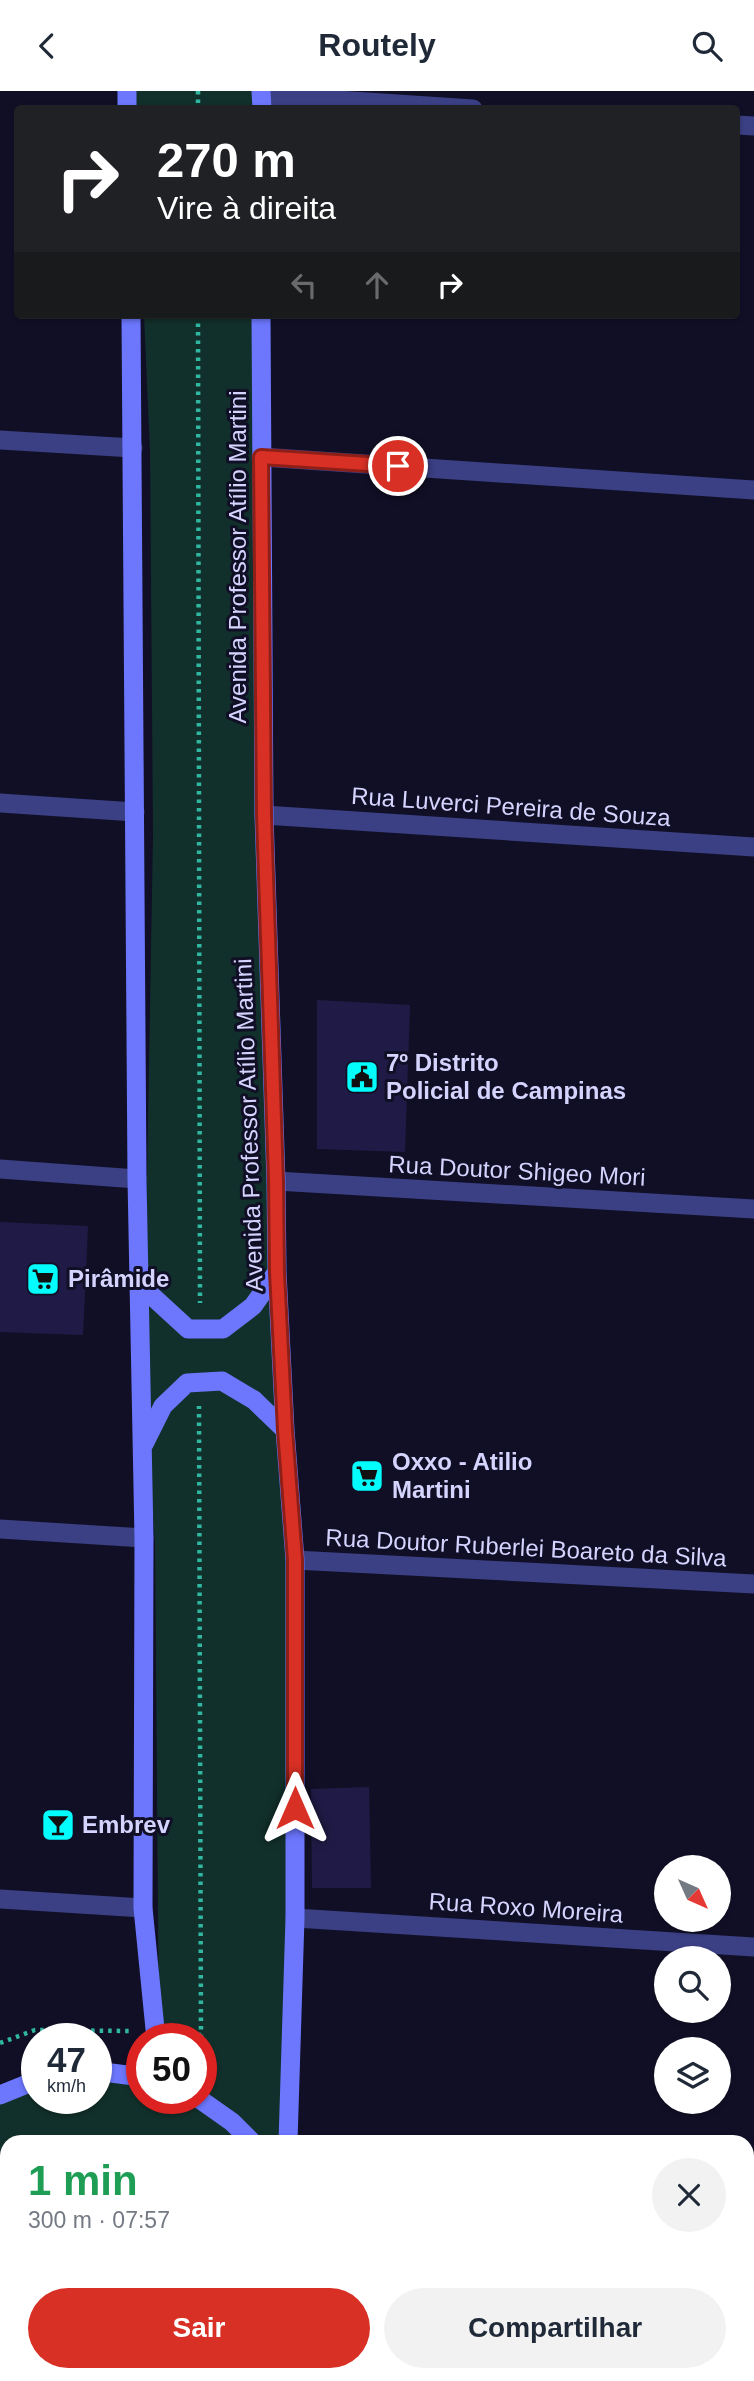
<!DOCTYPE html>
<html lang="pt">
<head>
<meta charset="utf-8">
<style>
  body { margin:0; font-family:Arial,sans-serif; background:#f2f2f3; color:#1f2937; height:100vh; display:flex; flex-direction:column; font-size:26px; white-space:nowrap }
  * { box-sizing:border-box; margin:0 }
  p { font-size:23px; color:#747a83 }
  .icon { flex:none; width:38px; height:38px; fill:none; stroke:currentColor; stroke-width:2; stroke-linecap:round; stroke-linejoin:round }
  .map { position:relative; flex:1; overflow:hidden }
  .drawer { position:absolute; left:0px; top:2044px; width:754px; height:247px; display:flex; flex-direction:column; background:#fff; border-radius:21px 21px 0 0; box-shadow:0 2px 5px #0004 }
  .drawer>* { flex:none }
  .banner { position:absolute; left:14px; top:14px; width:726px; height:214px; border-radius:7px; box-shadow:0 2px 5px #0004; background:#202124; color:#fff; overflow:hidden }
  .needle { width:46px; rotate:135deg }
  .controls { position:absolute; left:654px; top:1764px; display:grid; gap:14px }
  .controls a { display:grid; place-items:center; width:77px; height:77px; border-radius:50%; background:#fff; box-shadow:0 2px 5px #0004; font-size:35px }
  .speed { position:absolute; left:21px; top:1932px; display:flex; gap:14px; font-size:35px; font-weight:700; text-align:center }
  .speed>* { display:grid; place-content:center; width:91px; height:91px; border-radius:50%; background:#fff; box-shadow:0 2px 5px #0004; line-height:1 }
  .speed small { font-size:18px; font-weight:400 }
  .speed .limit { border:10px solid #d22; background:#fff; color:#111 }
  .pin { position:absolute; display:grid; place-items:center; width:60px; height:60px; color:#fff; margin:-30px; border:4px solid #fff; border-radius:50%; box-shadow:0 2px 7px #0007 }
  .me { position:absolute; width:77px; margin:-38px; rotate:0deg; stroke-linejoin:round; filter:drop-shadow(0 0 5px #0008) }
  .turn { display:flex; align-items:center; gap:24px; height:147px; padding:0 28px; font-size:32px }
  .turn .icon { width:91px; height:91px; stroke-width:2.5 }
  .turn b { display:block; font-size:49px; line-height:60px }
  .lanes { display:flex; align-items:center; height:66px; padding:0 28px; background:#0003; justify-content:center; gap:35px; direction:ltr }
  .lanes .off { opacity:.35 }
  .round { display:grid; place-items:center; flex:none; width:74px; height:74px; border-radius:37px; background:#f2f2f3 }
  .summary { display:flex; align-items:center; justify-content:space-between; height:119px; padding:0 28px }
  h1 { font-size:42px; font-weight:700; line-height:52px; color:#1e9e55 }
  .cta { display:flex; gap:14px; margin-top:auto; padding:14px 28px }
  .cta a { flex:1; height:80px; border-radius:42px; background:#d93025; color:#fff; font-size:28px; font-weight:700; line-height:80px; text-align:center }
  .cta a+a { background:#f2f2f3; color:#1f2937 }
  header { display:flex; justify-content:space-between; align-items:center; height:91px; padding:0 28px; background:#fff; font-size:32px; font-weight:700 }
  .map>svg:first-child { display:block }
  .green { fill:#12302b }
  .building { fill:#201b46 }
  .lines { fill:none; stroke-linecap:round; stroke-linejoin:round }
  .path { stroke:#30b7a1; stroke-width:4.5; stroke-dasharray:3.5 5; stroke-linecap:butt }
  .minor { stroke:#3b3f84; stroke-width:19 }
  .tertiary { stroke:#3b3f84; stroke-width:19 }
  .secondary { stroke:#6c77fe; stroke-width:19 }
  .route-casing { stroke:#8d1f18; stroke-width:18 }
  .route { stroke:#d93025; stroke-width:12 }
  .labels { text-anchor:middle; stroke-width:6; stroke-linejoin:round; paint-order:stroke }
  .street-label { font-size:24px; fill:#d5d4ff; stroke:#110f26 }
  .poi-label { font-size:24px; font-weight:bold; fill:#d5d4ff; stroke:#110f26; text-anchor:start }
</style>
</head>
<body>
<header><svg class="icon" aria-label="back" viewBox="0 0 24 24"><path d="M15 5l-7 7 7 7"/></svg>Routely<svg class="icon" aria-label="search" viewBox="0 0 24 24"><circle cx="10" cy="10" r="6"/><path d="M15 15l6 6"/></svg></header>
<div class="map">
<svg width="754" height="2290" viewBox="0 0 754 2290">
  <rect width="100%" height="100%" fill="#110f26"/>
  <path class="green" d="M135 0H256V17H136Z
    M144 224H257L291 1470 284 2051H254L201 2005V1948H159L155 1452 148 1352 147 1090 153 744 150 360Z
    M96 1987 142 1991V2007C155 2007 169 2006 182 2007 201 2009 227 2037 240 2051H7V2284H271L266 2290H0V2009L37 1995V2007H96Z
    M747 2235 754 2236V2290H614L600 2284H747Z
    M319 2284H418L434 2290H328Z"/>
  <path class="building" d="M317 909 410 914 405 1061 317 1058Z
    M0 1131 88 1135 83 1244 0 1241Z
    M369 1696 371 1797H312L311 1698Z"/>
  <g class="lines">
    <path class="path" d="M198 0V18
      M198 224 200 1212
      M181 1942 201 1944 199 1315
      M0 1952 35 1939 130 1940
      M475 2290 481 2284"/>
    <path class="minor" d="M262 4 473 18
      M737 34 754 35
      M0 349 133 357
      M261 366 754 399
      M0 712 135 721
      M264 724 754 756
      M0 1078 137 1088
      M276 1090 754 1118
      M0 1438 144 1447
      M295 1469 754 1493
      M0 1808 143 1817
      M295 1827 754 1856
      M747 2218 754 2219"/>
    <path class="tertiary" d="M293 2284 302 2290"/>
    <path class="secondary" d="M127 0V18
      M261 0 262 18
      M131 224 137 1088 144 1447 143 1817 156 1948
      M261 224 264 724 276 1090 277 1181 285 1339 295 1469V1827L288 2051
      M139 1193 188 1238H223L253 1215 277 1181
      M144 1353 163 1315 187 1292 222 1290 254 1309 285 1339
      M96 1980 142 1986
      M0 2004 37 1989
      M198 2007 232 2031 252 2051
      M538 2284 551 2290
      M275 2290 278 2284"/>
  </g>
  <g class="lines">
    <defs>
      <path id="route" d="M295 1717V1469L285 1339 277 1181 276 1090 264 724 261 366 398 375"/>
    </defs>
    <use href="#route" class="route-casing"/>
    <use href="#route" class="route"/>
  </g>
  <defs>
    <symbol id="civic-square" viewBox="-11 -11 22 22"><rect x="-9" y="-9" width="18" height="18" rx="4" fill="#02fdfc" stroke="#110f26"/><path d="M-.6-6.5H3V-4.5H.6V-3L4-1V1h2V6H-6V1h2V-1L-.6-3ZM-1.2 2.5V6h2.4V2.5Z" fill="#111"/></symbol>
    <symbol id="supermarket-square" viewBox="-11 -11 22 22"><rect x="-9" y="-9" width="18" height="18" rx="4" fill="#02fdfc" stroke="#110f26"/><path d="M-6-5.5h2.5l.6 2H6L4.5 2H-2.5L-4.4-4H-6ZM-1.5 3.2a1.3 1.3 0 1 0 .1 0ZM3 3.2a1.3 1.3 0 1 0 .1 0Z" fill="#111"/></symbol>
    <symbol id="bar-square" viewBox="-11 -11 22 22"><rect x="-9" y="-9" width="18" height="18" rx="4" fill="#02fdfc" stroke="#110f26"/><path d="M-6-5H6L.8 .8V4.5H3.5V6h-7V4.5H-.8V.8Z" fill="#111"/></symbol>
  </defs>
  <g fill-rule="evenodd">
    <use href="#civic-square" x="343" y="967" width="38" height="38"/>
    <use href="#supermarket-square" x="24" y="1169" width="38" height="38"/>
    <use href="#supermarket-square" x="348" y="1366" width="38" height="38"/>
    <use href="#bar-square" x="39" y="1715" width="38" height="38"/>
  </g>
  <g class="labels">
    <g class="street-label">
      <text transform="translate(238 466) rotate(-90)" y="8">Avenida Professor Atílio Martini</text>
      <text transform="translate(511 716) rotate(4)" y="8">Rua Luverci Pereira de Souza</text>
      <text transform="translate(249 1034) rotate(-92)" y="8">Avenida Professor Atílio Martini</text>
      <text transform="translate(517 1080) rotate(3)" y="8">Rua Doutor Shigeo Mori</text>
      <text transform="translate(526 1457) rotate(3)" y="8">Rua Doutor Ruberlei Boareto da Silva</text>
      <text transform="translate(526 1817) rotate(4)" y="8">Rua Roxo Moreira</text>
    </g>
    <g class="poi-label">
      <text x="386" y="980">7º Distrito<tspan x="386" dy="28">Policial de Campinas</tspan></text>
      <text x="68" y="1196">Pirâmide</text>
      <text x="392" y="1379">Oxxo - Atilio<tspan x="392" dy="28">Martini</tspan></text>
      <text x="82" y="1742">Embrev</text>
    </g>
  </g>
</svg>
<div class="controls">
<a><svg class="needle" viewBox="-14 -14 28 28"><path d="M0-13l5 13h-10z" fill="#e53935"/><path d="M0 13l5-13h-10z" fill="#747a83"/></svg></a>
<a><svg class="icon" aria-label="search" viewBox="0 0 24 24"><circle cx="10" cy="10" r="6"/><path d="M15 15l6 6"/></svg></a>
<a><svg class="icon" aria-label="layers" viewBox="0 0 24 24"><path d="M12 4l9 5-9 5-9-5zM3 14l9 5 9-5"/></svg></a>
</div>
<div class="speed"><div>47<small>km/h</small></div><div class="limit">50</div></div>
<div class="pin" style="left:398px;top:375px;background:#d93025"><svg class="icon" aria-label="arrive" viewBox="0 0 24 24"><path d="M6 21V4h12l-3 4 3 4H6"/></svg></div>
<svg class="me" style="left:295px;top:1717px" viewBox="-20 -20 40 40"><path d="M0-17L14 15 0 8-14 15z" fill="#d93025" stroke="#fff" stroke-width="4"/></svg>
<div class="banner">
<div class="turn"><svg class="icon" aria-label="right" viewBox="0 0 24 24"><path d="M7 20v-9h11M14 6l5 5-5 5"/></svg><div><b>270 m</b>Vire à direita</div></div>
<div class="lanes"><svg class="icon off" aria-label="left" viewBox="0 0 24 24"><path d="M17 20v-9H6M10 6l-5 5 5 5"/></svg><svg class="icon off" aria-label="ahead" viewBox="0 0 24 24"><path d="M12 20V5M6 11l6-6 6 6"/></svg><svg class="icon" aria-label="right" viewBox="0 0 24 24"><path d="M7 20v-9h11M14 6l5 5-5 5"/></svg></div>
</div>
<section class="drawer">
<div class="summary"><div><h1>1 min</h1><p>300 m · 07:57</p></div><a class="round"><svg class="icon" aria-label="close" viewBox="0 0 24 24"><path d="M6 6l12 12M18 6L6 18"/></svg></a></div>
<div class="cta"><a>Sair</a><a>Compartilhar</a></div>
</section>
</div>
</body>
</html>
